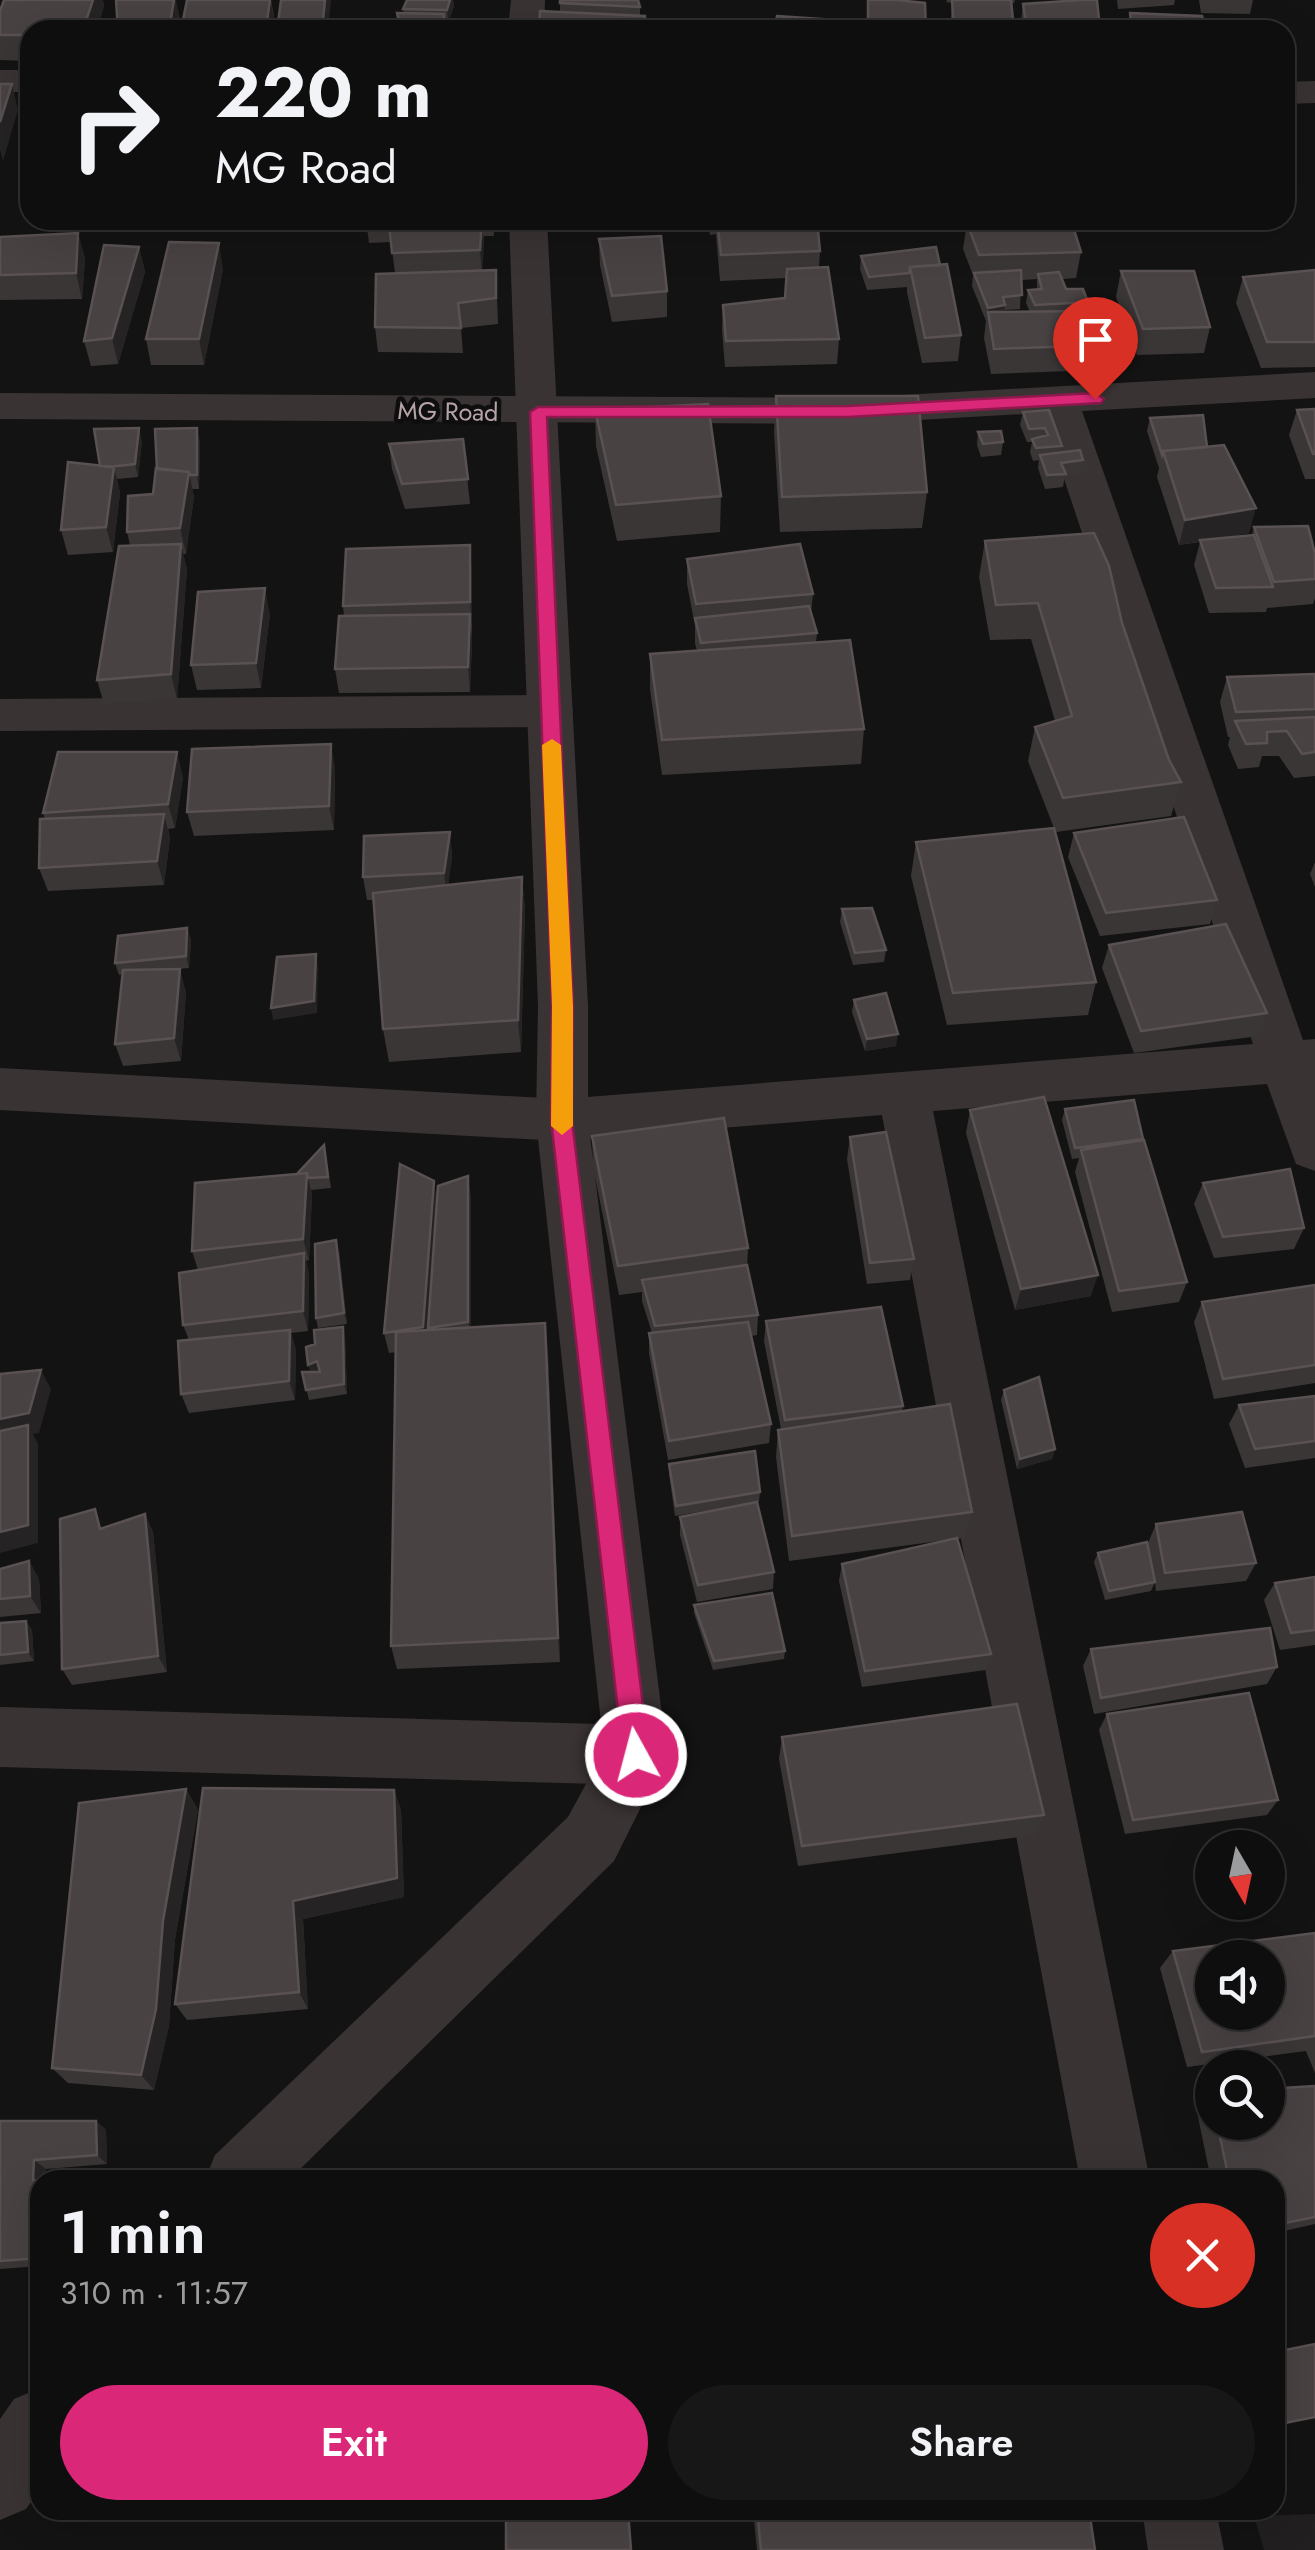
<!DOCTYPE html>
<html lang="en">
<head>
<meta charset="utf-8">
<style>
  body { margin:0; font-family:Jost,sans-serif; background:#181717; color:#f1f3f6; height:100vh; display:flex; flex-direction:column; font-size:38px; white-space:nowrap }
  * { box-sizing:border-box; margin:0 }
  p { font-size:32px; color:#9b9c9e }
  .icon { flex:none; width:55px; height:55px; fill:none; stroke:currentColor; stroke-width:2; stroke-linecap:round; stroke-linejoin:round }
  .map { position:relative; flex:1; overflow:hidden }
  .details { position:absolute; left:30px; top:2170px; width:1255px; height:350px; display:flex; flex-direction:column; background:#0f0e0e; border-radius:30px; box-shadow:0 10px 40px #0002,0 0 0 2px #2f2e2e }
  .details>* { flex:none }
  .banner { position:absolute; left:20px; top:20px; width:1275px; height:210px; border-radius:30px; box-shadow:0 10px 40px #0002,0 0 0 2px #2f2e2e; background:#0f0e0e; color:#f1f3f6; overflow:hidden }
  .needle { width:65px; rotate:171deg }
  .buttons { position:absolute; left:1195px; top:1830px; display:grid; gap:20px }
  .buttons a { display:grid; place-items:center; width:90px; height:90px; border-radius:50%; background:#0f0e0e; box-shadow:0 10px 40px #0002,0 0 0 2px #2f2e2e; font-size:50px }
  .pin { position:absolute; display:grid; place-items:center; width:85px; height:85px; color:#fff; margin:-102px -42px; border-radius:50% 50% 50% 0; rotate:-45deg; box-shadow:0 0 10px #0007 }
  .pin .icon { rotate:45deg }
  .me { position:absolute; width:110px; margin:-55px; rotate:353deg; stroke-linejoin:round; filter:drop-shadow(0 0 8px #0008) }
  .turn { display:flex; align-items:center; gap:35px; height:210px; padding:0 30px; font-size:45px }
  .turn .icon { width:130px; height:130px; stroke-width:2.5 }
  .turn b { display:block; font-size:70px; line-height:85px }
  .round { display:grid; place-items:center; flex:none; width:105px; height:105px; border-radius:52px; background:#181717 }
  .headline { display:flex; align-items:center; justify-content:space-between; height:170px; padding:0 30px }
  h1 { font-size:60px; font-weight:600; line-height:75px }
  .action { display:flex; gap:20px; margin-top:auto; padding:20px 30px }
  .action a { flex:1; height:115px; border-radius:60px; background:#db2777; color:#fff; font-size:40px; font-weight:600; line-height:115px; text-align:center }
  .action a+a { background:#181717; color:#f1f3f6 }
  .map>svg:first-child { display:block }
  .built { fill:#211f1f }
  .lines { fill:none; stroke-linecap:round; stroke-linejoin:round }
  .minor { fill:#3a3334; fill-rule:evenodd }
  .tertiary { fill:#3a3334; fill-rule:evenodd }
  .wall { fill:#3a3636; fill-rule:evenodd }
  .shaded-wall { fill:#252323 }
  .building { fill:#484243; stroke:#595152; stroke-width:2.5; fill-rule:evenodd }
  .route { fill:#db2777; stroke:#8e194d; stroke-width:2.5 }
  .slow { fill:#f59e0b }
  .labels { text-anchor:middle; stroke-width:9; stroke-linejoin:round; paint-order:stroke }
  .far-street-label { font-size:25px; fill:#b6a3a7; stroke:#0f0e0e }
</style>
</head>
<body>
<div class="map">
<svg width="1315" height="2550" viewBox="0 0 1315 2550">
  <rect width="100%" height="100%" fill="#141313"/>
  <path class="built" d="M1315 2514V2550H1264L1254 2516Z"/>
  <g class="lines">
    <path class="minor" d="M0 70H30V92H0Z
      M1315 81V103L1285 104V82Z
      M1315 372V398L1082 411 1303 1040 1315 1039V1171L1296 1164 1267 1084 933 1111 1150 2180H1080L882 1115 562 1141 0 1110V1068L562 1099 1253 1044 1042 413 849 424 0 419V393L849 398Z
      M550 695 566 699 573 711 566 723 550 727 0 731V699Z
      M0 1707 636 1725 658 1734 667 1755 658 1776 636 1785 0 1767Z
      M1142 2510H1216L1224 2550H1148Z"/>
    <path class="tertiary" d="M511 0H545L544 30H508Z
      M509 220H547L588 1006V1120L667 1755 614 1861 289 2180H205L215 2155 568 1817 604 1751 536 1120 538 1006Z
      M40 2388V2489L26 2509 0 2520V2419L14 2399Z"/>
  </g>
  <path class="wall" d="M4 0H103L104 7 30 30V61L0 60V11Z
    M187 0H271L275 22 273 30H181Z
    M407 0H453L454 6 448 23H445V30H400L397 13H404L403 9Z
    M560 0 640 7V16L560 12Z
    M947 0H1015L1014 3H1012L1014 30H950L952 3 946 2Z
    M1117 0H1175L1174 5 1118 9Z
    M1199 0H1253L1250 14 1201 13Z
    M1023 4 1100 30H1020Z
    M1130 13 1206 30H1127Z
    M366 220H493L494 236H484L482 271 496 270 498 324 461 328 463 353 378 352 375 327 395 273 391 242 369 243Z
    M598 220H695V224L599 228Z
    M707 220H817L820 251 819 267 839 339 837 364 725 367 722 330 723 305 785 298 786 278 720 281 716 234 710 235Z
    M967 223 1081 252 1076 278 1062 279 1066 289 1088 302 1086 311 1102 345 1097 370 991 374 984 338 986 321 972 286 973 275 963 249ZM1037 279V290H1028L1026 303 1030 312H1004V310L1020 309 1021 280Z
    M78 233 85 259 82 299 0 300V237Z
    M599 239 667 291V317L612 322 600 265Z
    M139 247 145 272 118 364 91 366 84 341Z
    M861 256 940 265 961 335 958 361 922 363 907 292V287L867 290 860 269Z
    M223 269 204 365H151L146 339Z
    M1315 270V367L1261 368 1236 303 1243 277Z
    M1121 271 1210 327 1204 353 1137 355 1116 297Z
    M776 396 927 492 922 528 780 532 774 432Z
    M1315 409V479H1305L1289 435 1297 410Z
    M595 410 721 496 720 532 617 541 596 446Z
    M1049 410 1062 446 1061 453 1083 460 1080 473 1065 475 1063 487 1045 489 1038 468 1039 460 1033 461 1030 452 1032 442H1027L1020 425 1023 412Z
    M1150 418 1207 447 1249 533 1220 538 1252 535 1254 527 1315 554V598L1313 604 1267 608 1266 612 1209 613 1194 565 1200 542 1179 545 1157 477 1159 468 1147 431Z
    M978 432 1003 442 1001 455 981 457 977 445Z
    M463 439 470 504 405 509 392 469 389 444Z
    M142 441 138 477 117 479 120 493 113 552 68 555 61 530 100 466Z
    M200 441 199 489H192L194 497 186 554H183L187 569 177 699 104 704 97 680 130 545 127 532 153 494Z
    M985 541 1122 623 1169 760 1181 782 1171 816 1056 832 1096 982 1088 1015 947 1025 911 876 916 842 1054 828 1028 761 1035 727 1055 721 1031 639 990 640 979 577Z
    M687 559 813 594 811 613 817 633 816 642 864 729 861 764 662 775 650 689V654L697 651 695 643V626L687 584Z
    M472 570V639L470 692 339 693 335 669 344 616 343 606Z
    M270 614 261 688 197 690 191 665Z
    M1315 674V776L1294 778 1279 756H1262L1259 767 1238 769 1228 745 1230 737H1228L1220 702 1227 677Z
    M335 768 334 830 194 836 187 812Z
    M183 777 175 828 168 829 170 838 164 885 48 891 39 868 45 819 43 813Z
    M450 832 452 856 448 885 522 877 525 910 521 1052 389 1062 383 1029 374 900H367L363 877Z
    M1074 833 1217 900 1210 924 1100 936 1068 857Z
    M1315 862V887L1310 874Z
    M842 909 886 950 884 962 853 965 840 922Z
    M187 928 191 940 189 968 177 969 186 992 181 1061 123 1066 115 1044 123 974 119 975 115 963Z
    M1109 945 1267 1013 1258 1036 1134 1053 1102 968Z
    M854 1000 896 1046 865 1051 852 1012Z
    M1065 1109 1143 1140 1187 1282 1179 1302 1112 1312 1075 1172 1079 1158 1072 1159 1062 1120Z
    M970 1110 1091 1296 1015 1310 966 1133Z
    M592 1136 748 1248 747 1267 758 1315 757 1335 751 1336 771 1424 769 1443 668 1460 649 1353V1333H652L642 1301V1292L619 1295 593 1167Z
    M850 1137 914 1259 910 1280 867 1284 847 1159Z
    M326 1156 331 1188 311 1190 312 1195 309 1260 306 1261 309 1274 308 1331 291 1333 296 1350 295 1400 189 1413 181 1394 189 1340 183 1325 198 1270 192 1251 297 1174Z
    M1203 1183 1304 1228 1294 1249 1214 1258 1194 1204Z
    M471 1197V1328L548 1352 560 1662 397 1669 391 1646 396 1352 389 1353 384 1333Z
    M339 1251 347 1324 318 1328 316 1318Z
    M1315 1285V1383L1214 1399 1194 1322 1202 1302Z
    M766 1321 903 1406 902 1411 972 1512 965 1538 957 1539 991 1654 986 1670 862 1687 839 1581 842 1564 947 1540 789 1561 776 1457 778 1430 781 1429 764 1341Z
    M345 1337 347 1394 309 1400 302 1372H310Z
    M1004 1390 1055 1449 1052 1459 1017 1469 1001 1400Z
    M1315 1396V1458L1245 1468 1229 1424 1239 1405Z
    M669 1464 760 1492 759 1502 675 1516 669 1474Z
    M145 1514 153 1532 167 1672 72 1685 62 1669Z
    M680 1517 774 1572 773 1589 697 1602 680 1535Z
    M1156 1524 1256 1563 1246 1581 1156 1591 1155 1582 1151 1591 1105 1600 1094 1562 1098 1553 1155 1582 1148 1543Z
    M29 1561 39 1579 41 1613 0 1617V1569Z
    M1315 1577V1645L1280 1650 1264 1600 1275 1583Z
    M694 1605 785 1651 784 1659 713 1670 694 1613Z
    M26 1621 32 1630 34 1661 0 1665V1623Z
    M1091 1649 1277 1667 1267 1684 1094 1714 1083 1666Z
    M1107 1714 1278 1800 1267 1815 1125 1834 1099 1730Z
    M782 1737 1044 1815 1035 1835 798 1866 779 1759Z
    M186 1789 198 1810 175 1939 169 2026 154 2090 68 2083 52 2068Z
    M394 1790 401 1810 404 1897 303 1919 308 2009 187 2020 175 2004Z
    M1315 1933V2073L1306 2051 1187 2067 1160 1968 1173 1951Z
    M1315 2086V2224L1275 2233V2180H1211L1196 2107 1212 2092V2122H1268Z
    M0 2121H96L106 2130 107 2164 46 2169V2180H40V2266L0 2269Z
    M753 2510H1089L1095 2550H757Z"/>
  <path class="shaded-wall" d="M93 0H103L104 7 97 30H83Z
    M174 0H176L180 19 178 30H169Z
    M270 0 275 22 273 30H269L267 21Z
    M325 0H331L328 30H322Z
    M450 0H453L454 6 448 23 447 10Z
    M12 84 18 110 3 161 0 150V122Z
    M482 220 484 246 482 276 480 250Z
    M78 233 85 259 82 299 76 273Z
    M219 243 223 269 204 365 199 339Z
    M139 247 145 272 118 364 112 338Z
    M1005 305 1003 319 988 312 986 321 988 308Z
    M139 428 142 441 138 477 135 464Z
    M197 428 200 441 199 489 197 475Z
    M114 467 120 493 113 552 106 527Z
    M189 472 194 497 186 554 180 528Z
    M1256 508 1249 533 1179 545 1185 520Z
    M181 544 187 569 177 699 171 674Z
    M470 545 472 570V627L470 602Z
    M265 588 270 614 261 688 256 663Z
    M470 614 472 639 470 692 468 667Z
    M331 744 335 768 334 830 329 806Z
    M177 752 183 777 175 828 168 804Z
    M164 814 170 838 164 885 157 861Z
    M450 832 452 856 447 897 444 873Z
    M522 877 525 910 521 1052 518 1020Z
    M187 928 191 940 189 968 186 956Z
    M316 954 318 966 317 1013 273 1020 271 1008Z
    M180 969 186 992 181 1061 174 1038Z
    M898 1034 896 1046 865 1051 867 1039Z
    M307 1173 312 1195 309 1260 303 1239Z
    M468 1176 471 1197V1342L468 1322Z
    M434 1181 437 1202 426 1347 423 1327Z
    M336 1240 339 1251 347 1324 344 1313Z
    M304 1253 309 1274 308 1331 303 1311Z
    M1098 1275 1091 1296 1015 1310 1021 1289Z
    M545 1323 548 1352 560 1662 558 1638Z
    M343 1327 345 1337 347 1394 344 1384Z
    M290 1330 296 1350 295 1400 289 1381Z
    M317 1361 320 1371 311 1375 308 1365Z
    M41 1370 51 1389 39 1433 33 1434 38 1444V1543L0 1553V1419Z
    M1055 1449 1052 1459 1017 1469 1020 1459Z
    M145 1514 153 1532 167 1672 158 1656Z
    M29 1561 39 1579 41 1613 30 1596Z
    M26 1621 32 1630 34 1661 28 1652Z
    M186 1789 198 1810 175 1939 169 2026 154 2090 141 2075 163 1921Z
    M394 1790 401 1810 404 1897 303 1919 308 2009 299 1992 293 1901Z
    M96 2121 106 2130 107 2164 97 2155Z
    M34 2160 46 2169V2180H33Z"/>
  <path class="building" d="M4 0H93L83 30H30V35H0V11Z
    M116 0H174L169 30H118Z
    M187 0H270L267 21H252L250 30H181Z
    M281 0H325L322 30H277Z
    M407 0H450L447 10 403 9Z
    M560 0H638L640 7 560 3Z
    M868 0H897L925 3 926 30H868Z
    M952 0H1011L1014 30H954Z
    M1081 0H1097L1100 30H1027L1023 4Z
    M540 11 645 16V30H539Z
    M397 13 444 14V30H401Z
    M1130 13 1202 16 1206 30H1132Z
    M777 16 835 20 834 30H775Z
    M0 84H12L0 122Z
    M482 220 480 250 392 253 389 223Z
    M717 220H817L820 251 721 255Z
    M1015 220H1071L1081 252 979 255 967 223Z
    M78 233 76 273 0 275V237Z
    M661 236 667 291 612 296 599 239Z
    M169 242 219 243 199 339H146Z
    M104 245 139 247 112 338 84 341Z
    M936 247 940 265 910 267 909 273 869 277 861 256Z
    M947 264 961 335 925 338 910 267Z
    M828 267 839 339 726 341 723 305 785 298 787 269Z
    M496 270V298L458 303 461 328 375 327 376 274Z
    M1021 270 1022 295 1003 297 1005 305 988 308 974 273Z
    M1315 270V342H1267L1243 277Z
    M1121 271H1194L1210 327 1143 329Z
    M1059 272 1066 289H1083L1088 302 1035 305 1028 290 1042 289 1038 274Z
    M1093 311 1102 345 994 349 988 312Z
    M776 396H918L927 492 782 497Z
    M708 404 721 496 616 505 595 410Z
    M1315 409V454H1313L1297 410Z
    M1049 410 1062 446 1036 448 1032 439 1048 435 1045 428 1029 429 1023 412Z
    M1203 415 1207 447 1163 451 1162 455 1150 418Z
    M139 428 135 464 108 467 100 466 94 429Z
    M197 428V475H190L189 472 157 469 155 429Z
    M1001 431 1003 442 983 444 978 432Z
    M463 439 468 479 402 484 389 444Z
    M1224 445 1256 508 1185 520 1163 451Z
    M1080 450 1083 460 1061 463 1066 474 1047 475 1040 455Z
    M68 462 114 467 106 527 61 530Z
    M156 468 189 472 180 528 127 532 128 496 153 494Z
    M1308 526 1315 554V579L1274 582 1254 527Z
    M1094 533 1109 566 1122 623 1169 760 1181 782 1063 798 1035 727 1072 716 1038 603 996 605 985 541Z
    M1254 535 1273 587 1216 588 1200 540Z
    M181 544 171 674 97 680 119 546Z
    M800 544 813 594 696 604 687 559Z
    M470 545V602L343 606 346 549Z
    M265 588 256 663 191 665 198 592Z
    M809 606 817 633 701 643 695 618Z
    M470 614 468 667 335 669 339 616Z
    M850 640 864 729 662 740 650 654Z
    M1315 674V709L1236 712 1227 677Z
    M1315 717V752L1302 754 1287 731 1267 732V743L1246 744 1235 721Z
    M331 744 329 806 187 812 192 749Z
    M58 752H177L168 804 43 813Z
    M164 814 157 861 39 868 40 819Z
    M1184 817 1217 900 1106 913 1074 833Z
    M1054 828 1096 982 953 993 916 842Z
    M450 832 444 873 363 877 364 836Z
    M522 877 518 1020 383 1029 373 893Z
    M872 908 886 950 855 953 842 909Z
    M1226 924 1267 1013 1141 1031 1109 945Z
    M187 928 186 956 115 963 118 936Z
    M316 954 314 1001 271 1008 277 957Z
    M180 969 174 1038 115 1044 123 970Z
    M886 993 898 1034 867 1039 854 1000Z
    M1044 1097 1098 1275 1021 1289 970 1110Z
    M1134 1100 1143 1139 1075 1148 1065 1109Z
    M724 1118 748 1248 618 1266 592 1136Z
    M886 1132 914 1259 870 1263 850 1137Z
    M1144 1140 1187 1282 1119 1291 1081 1150Z
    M324 1145 328 1177 308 1178 307 1173 297 1174Z
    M400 1164 434 1181 423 1327 384 1333Z
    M1290 1169 1304 1228 1223 1237 1203 1183Z
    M307 1173 303 1239 192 1251 195 1183Z
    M468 1176V1322L428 1328 438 1186Z
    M336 1240 344 1313 316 1318 315 1244Z
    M304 1253 303 1311 183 1325 179 1273Z
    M747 1265 758 1315 655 1326 642 1280Z
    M1315 1285V1365L1223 1379 1202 1302Z
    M881 1307 903 1406 785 1420 766 1321Z
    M748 1322 771 1424 669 1441 649 1333Z
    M545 1323 558 1638 391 1646 396 1332Z
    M343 1327 344 1384 306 1390 302 1372H320L317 1361 308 1365 306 1347 315 1344 314 1330Z
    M290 1330 289 1381 181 1394 178 1341Z
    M41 1370 29 1413 0 1419V1374Z
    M1039 1377 1055 1449 1020 1459 1004 1390Z
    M1315 1396V1441L1255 1449 1239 1405Z
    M950 1404 972 1512 792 1536 778 1430Z
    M28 1425V1525L0 1532V1431Z
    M755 1451 760 1492 676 1506 669 1464Z
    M757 1502 774 1572 698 1585 680 1517Z
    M95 1509 100 1529 145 1514 158 1656 62 1669 60 1519Z
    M1242 1512 1256 1563 1165 1573 1156 1524Z
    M957 1538 991 1654 865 1671 842 1564Z
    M1147 1542 1155 1582 1109 1591 1098 1553Z
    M29 1561 30 1596 0 1599V1569Z
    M1315 1577V1630L1291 1633 1275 1583Z
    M772 1593 785 1651 714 1661 694 1605Z
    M26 1621 28 1652 0 1655V1623Z
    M1270 1628 1277 1667 1101 1698 1091 1649Z
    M1249 1693 1278 1800 1133 1820 1107 1714Z
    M1017 1704 1044 1815 802 1846 782 1737Z
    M203 1788 394 1790 397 1878 293 1901 299 1992 175 2004Z
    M186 1789 163 1921 156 2009 141 2075 52 2068 79 1803Z
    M1315 1933V2036L1202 2052 1173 1951ZM1212 1958H1268V2012H1212Z
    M1315 2086V2217L1275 2225V2180H1229L1217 2122H1268V2089Z
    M0 2121H96L97 2155 34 2160 33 2180 40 2181V2258L0 2261Z
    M1315 2344V2417L1275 2425V2352Z
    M506 2510H628L631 2550H506Z
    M757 2510H1089L1095 2550H761Z"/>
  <path class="route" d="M1095 393 1104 399 1101 403 848 417H547L573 1006 572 1120 649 1755 645 1764 636 1768 627 1764 623 1755 551 1120 552 1006 530 412 538 407 848 406Z"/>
  <path class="slow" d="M552 739 561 745 573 1006V1126L562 1135 551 1126 552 1006 542 745Z"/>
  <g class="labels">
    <g class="far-street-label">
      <text transform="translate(448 411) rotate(1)" y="9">MG Road</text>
    </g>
  </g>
</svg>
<div class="buttons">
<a><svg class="needle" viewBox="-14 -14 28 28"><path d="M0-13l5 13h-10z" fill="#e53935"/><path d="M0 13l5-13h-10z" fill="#9b9c9e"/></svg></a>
<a><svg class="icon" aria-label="sound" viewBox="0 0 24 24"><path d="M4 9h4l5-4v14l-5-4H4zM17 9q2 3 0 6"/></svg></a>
<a><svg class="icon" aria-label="search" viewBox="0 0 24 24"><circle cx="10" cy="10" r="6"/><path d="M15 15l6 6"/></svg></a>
</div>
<div class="pin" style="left:1095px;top:399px;background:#d93025"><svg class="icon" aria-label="arrive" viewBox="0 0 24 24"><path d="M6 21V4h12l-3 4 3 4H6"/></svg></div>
<svg class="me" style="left:636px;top:1755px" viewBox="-20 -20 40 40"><circle r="17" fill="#db2777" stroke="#fff" stroke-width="3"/><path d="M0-11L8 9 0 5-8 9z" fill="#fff"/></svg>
<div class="banner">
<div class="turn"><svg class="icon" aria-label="right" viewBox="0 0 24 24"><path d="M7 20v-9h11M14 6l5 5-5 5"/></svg><div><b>220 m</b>MG Road</div></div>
</div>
<section class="details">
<div class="headline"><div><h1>1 min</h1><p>310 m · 11:57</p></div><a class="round" style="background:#d93025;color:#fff"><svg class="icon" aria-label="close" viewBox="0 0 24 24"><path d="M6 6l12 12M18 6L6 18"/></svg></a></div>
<div class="action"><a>Exit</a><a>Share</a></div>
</section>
</div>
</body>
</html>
